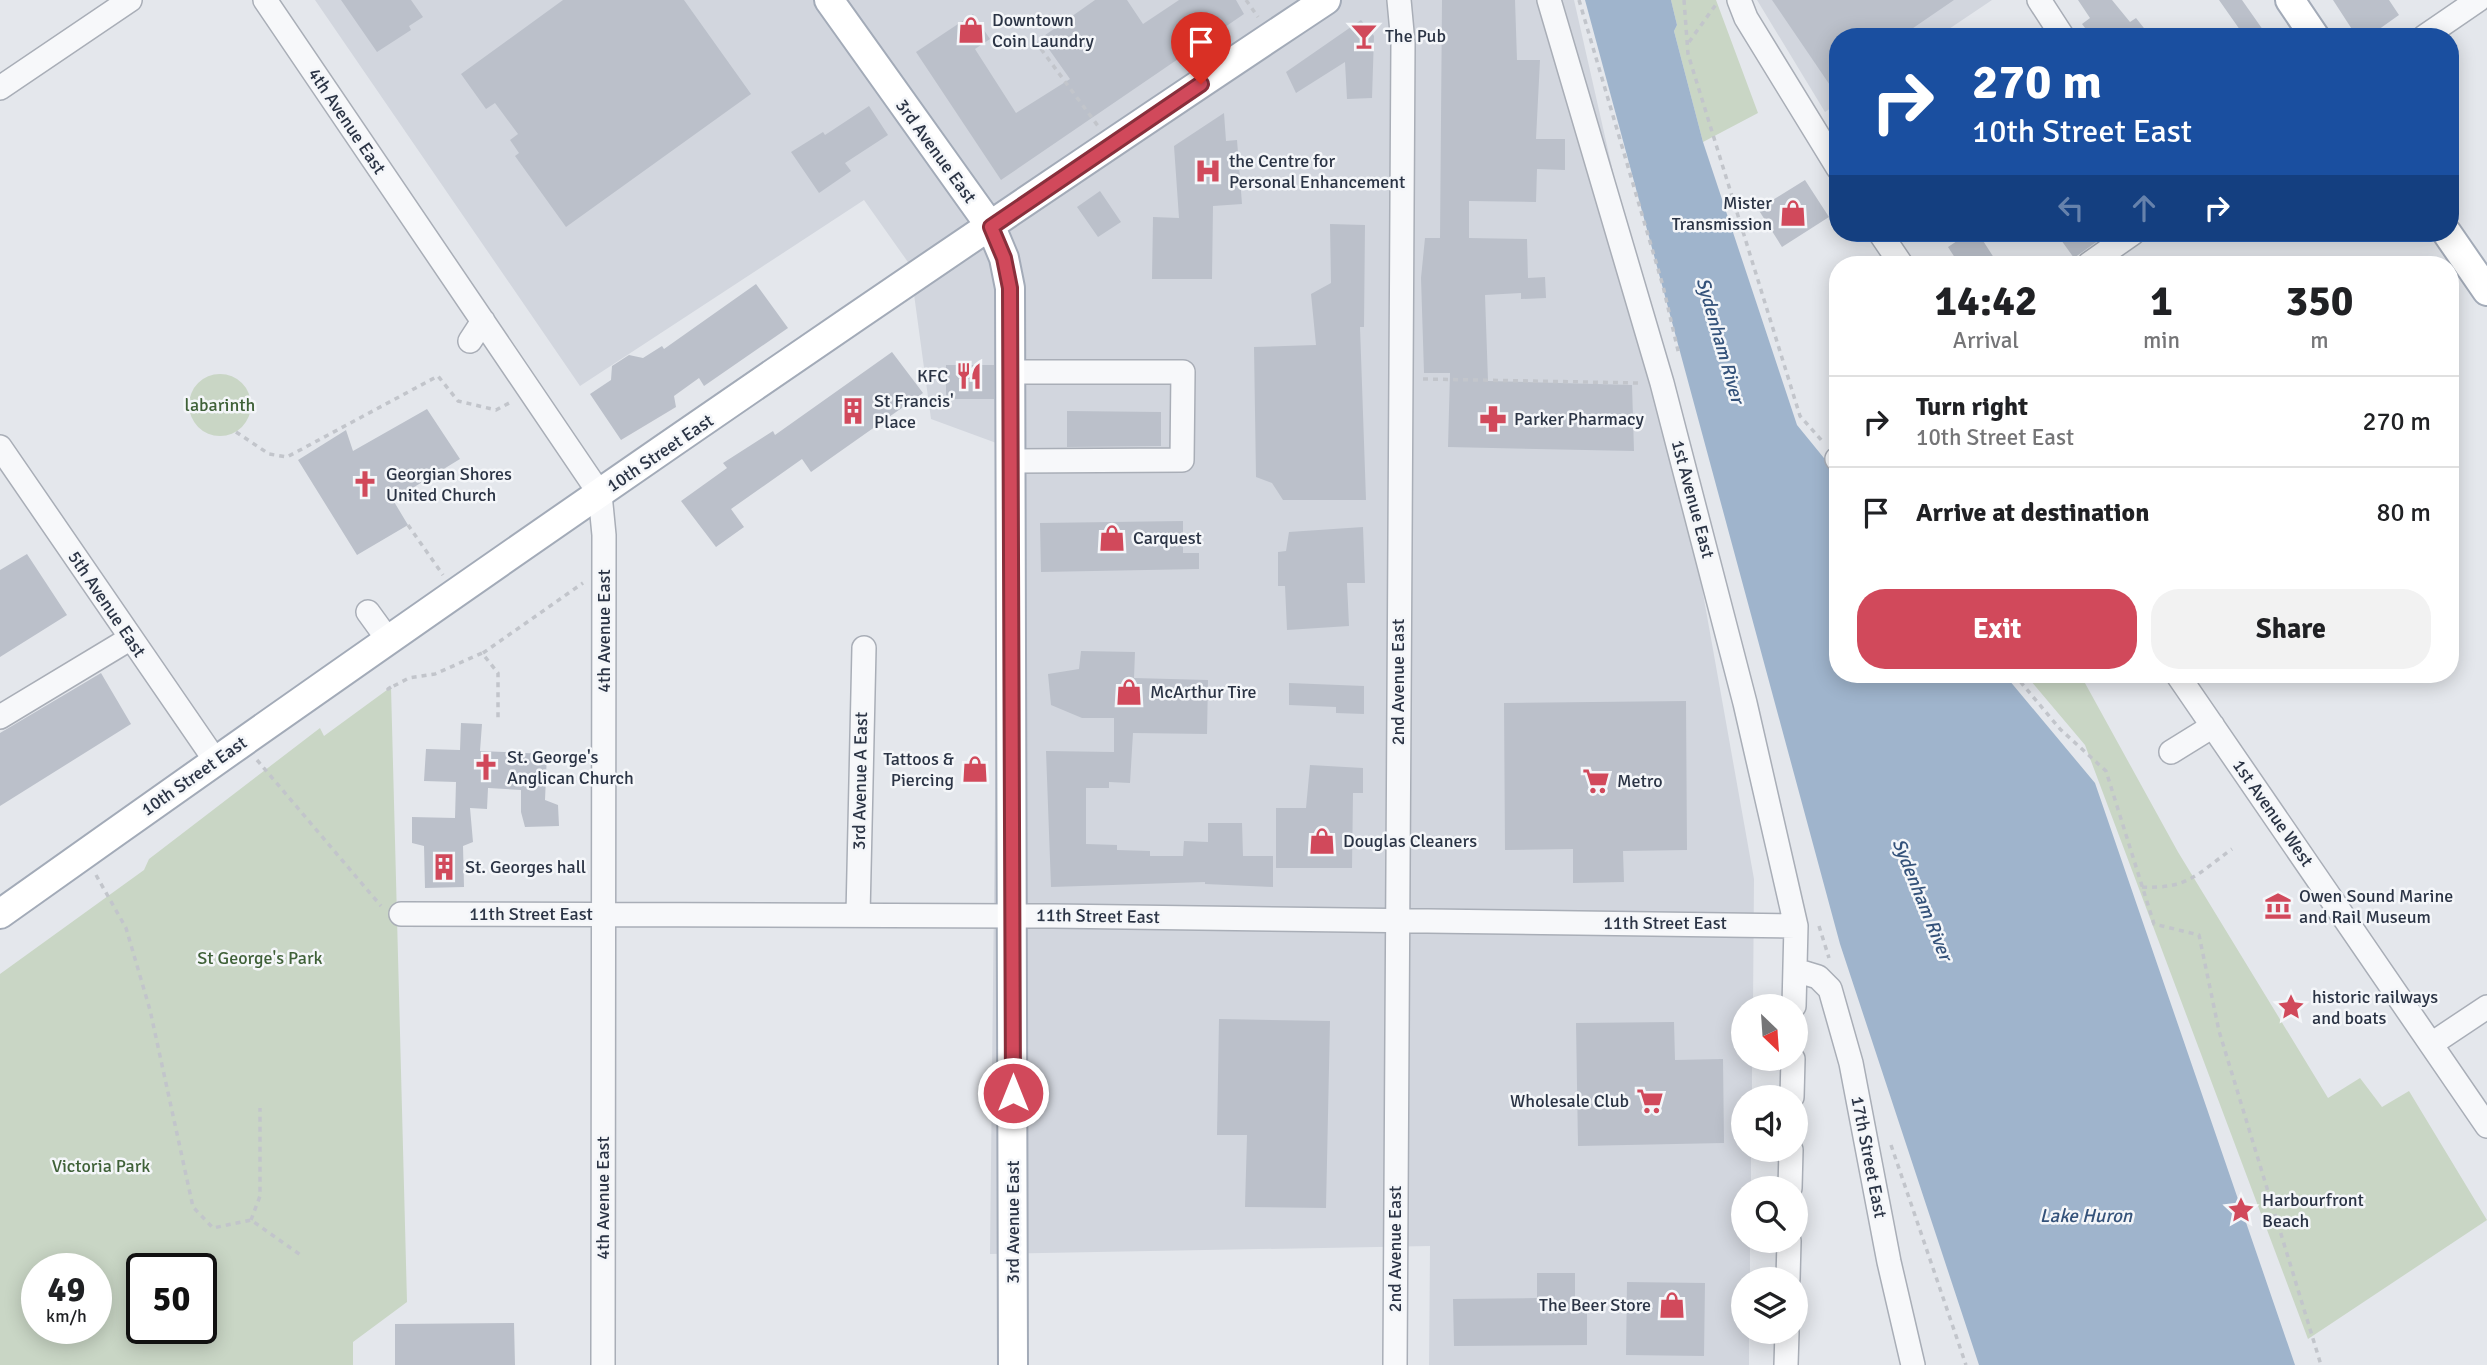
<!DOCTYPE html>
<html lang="en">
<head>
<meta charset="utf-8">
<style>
  body { margin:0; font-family:Signika,sans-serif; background:#f2f2f2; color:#202124; height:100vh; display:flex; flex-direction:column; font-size:26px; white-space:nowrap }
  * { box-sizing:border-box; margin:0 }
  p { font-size:23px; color:#757577 }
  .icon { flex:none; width:38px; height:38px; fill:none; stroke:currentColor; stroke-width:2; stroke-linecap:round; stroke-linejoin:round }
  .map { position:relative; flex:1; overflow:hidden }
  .sheet { position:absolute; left:1829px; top:256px; width:630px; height:427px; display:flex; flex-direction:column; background:#fff; border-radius:28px; box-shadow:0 4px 18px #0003 }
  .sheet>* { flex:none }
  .guide { position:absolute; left:1829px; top:28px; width:630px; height:214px; border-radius:28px; box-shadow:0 4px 18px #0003; background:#1a4fa0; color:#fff; overflow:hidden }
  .needle { width:46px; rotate:155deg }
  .controls { position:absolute; left:1731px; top:994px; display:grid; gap:14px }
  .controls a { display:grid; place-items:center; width:77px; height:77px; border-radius:50%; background:#fff; box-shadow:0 4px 18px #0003; font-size:35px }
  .speed { position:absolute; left:21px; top:1253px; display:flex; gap:14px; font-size:35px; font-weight:700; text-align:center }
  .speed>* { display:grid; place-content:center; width:91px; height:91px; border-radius:50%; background:#fff; box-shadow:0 4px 18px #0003; line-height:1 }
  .speed small { font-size:18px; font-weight:400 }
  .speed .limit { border:4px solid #111; border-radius:10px; background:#fff; color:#111 }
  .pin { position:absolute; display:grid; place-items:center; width:60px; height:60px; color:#fff; margin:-72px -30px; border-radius:50% 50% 50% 0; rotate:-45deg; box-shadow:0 0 7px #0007 }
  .pin .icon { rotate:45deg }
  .me { position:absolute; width:77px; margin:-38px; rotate:0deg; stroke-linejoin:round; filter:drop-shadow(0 0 5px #0008) }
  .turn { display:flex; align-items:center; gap:24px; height:147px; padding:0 28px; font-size:32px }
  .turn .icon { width:91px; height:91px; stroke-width:2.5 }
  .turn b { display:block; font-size:49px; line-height:60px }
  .lanes { display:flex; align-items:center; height:66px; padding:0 28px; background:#0003; justify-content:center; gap:35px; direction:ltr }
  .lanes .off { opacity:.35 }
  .eta { display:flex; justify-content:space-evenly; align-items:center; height:119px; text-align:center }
  .eta b { font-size:42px; font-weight:700; line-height:49px }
  .button { display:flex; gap:14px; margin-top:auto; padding:14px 28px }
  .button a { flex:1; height:80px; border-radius:28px; background:#d1495b; color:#fff; font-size:28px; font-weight:700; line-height:80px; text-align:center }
  .button a+a { background:#f2f2f2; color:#202124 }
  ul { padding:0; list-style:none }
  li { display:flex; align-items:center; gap:21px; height:91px; padding:0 28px; border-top:2px solid #e0e0e0 }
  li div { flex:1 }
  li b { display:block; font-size:26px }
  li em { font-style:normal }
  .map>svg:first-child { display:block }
  .built { fill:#d2d6de }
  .green { fill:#c9d6c5; fill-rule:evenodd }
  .water { fill:#9fb4cc }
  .building { fill:#bbc0ca }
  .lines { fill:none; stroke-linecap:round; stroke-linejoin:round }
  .minor-casing { stroke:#a9aeb7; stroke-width:26 }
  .major-casing { stroke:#a3abb8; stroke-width:32 }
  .path { stroke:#c2c5cb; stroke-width:3.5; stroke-dasharray:5 5; stroke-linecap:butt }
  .minor { stroke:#f7f8fa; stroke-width:23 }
  .major { stroke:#fff; stroke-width:28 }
  .route-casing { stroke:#882f3b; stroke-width:18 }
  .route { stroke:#d1495b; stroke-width:12 }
  .labels { text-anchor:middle; stroke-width:5; stroke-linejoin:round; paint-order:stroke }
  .poi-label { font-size:18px; fill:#2b3445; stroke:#f4f6f9; text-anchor:start }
  .street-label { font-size:18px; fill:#2b3445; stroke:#f4f6f9 }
  .park-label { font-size:18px; fill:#3f6138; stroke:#f4f6f9 }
  .water-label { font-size:19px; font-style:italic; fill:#34527a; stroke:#f4f6f9 }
</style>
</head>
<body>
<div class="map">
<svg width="2487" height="1365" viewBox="0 0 2487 1365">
  <rect width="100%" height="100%" fill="#e4e7ec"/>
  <path class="built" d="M315 0H1574L1682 476 1754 879 1753 1006H1743V1059H1752V1097H1743V1150H1751V1188H1743V1241H1750V1279H1743V1332H1749V1365H1429L1430 1246 990 1254 999 444 931 419 910 265 864 200 580 386Z
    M1757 0H1992L1937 37H1838L1837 104 1825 112Z"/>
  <path class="green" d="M1671 0H1716L1758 113 1703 142 1674 31 1677 25Z
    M189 405a31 31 0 1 1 62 0a31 31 0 1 1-62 0Z
    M2025 674H2080L2178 852 2328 1098 2360 1078 2382 1107 2409 1091 2487 1220 2308 1339 2085 745Z
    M391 687 407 1302 353 1342V1365H0V974L144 870 149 859 320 728 324 736ZM37 1269H96V1328H37ZM142 1269H201V1328H142Z"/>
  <path class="water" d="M1585 0H1671L1677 25 1674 31 1703 142 1797 425 1837 474 1838 674H2004L2095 783 2295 1365H1979L1840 944Z"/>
  <path class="building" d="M341 0H411L423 17 409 26 411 30 377 52Z
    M563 0H684L751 94 566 227 515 156 519 153 510 140 518 134 495 103 486 109 461 74Z
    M1095 0H1127L1143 24 1179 0H1236L1244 14 1001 180 916 52 973 14 990 39 975 49 1016 113 1070 79 1041 38Z
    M1442 0H1515L1517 60H1540L1536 139H1565V170L1537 169 1536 202 1469 201V238L1527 239 1528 278 1545 277 1546 298 1521 299V293L1485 295 1488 381 1632 385 1634 451 1448 447 1450 373H1424L1421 278 1425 238H1440Z
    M1772 0H1954L1900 37H1838V97Z
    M2078 0H2112L2130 22 2136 18 2151 37H2092L2082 24 2090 18Z
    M2219 0H2242L2268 37H2245Z
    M2333 0H2389L2399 15 2368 37H2357Z
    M1361 20 1374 36 1372 98 1347 99 1345 62 1296 93 1286 72Z
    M869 106 888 135 845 163 851 171 819 193 791 152 823 132 825 135Z
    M1224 113 1226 141 1237 140 1242 204 1213 206 1212 279H1152L1153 217 1179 218 1174 146Z
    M1805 180 1829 217 1782 247 1758 209Z
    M1100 191 1121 222 1098 237 1077 207Z
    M1330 224 1365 225 1364 327H1360L1366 500H1283L1272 483 1256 477 1254 347 1316 345 1311 294 1331 283Z
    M1969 233H1978L1998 264H1959L1948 247Z
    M2056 233H2109L2074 258Z
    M756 284 788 328 704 386 699 378 674 396 676 407 621 440 590 394 611 380 612 366 629 355 643 358 662 346 664 349Z
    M892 352 923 393 811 472 802 459 731 509 744 527 716 547 681 501 727 468 723 463 773 431 775 435Z
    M946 365H994V399H946Z
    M427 409 460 459 393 500 408 525 357 555 298 460 346 430 353 451Z
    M1067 411 1161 412V446L1067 447Z
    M1183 521V553H1199V569L1041 572 1040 523Z
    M1363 527 1365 583H1347L1349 626 1287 630 1285 586H1278V552L1286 551 1289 532Z
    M27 554 67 615 0 657V570Z
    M1081 651 1135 652 1134 678 1208 680 1207 734 1133 733 1130 783 1109 782V788H1086V844L1117 845V850L1150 851V856H1183L1184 841 1208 842V823H1242L1243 856H1273V887L1205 884V882L1051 887 1046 751 1114 752V718H1082L1051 705 1048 674 1079 669Z
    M101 673 131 724 0 806V733Z
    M1289 683 1364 686V714L1336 713V707L1289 705Z
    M1686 701 1687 850 1623 851 1624 882 1573 883V849L1505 850 1504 703Z
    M461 723 482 724 480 751 547 754 545 800 558 805 559 826 525 827 521 812V790L488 788 487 809 470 808 473 842 463 846 464 887 425 888 424 846 412 843V817L455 818 456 782 424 781 426 749 460 750Z
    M1310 765 1363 768V793H1353L1352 868H1276V808H1306Z
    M1219 1019 1330 1021 1326 1208 1245 1207 1247 1135H1217Z
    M1674 1022 1675 1060 1723 1059 1724 1143 1578 1146 1576 1023Z
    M1537 1273H1575V1301H1587V1345L1454 1346 1453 1299 1537 1298Z
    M1627 1282 1705 1283 1704 1356 1626 1355Z
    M514 1323 515 1365H395V1324Z"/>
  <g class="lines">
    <defs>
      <path id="minor" d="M265 0 600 494 604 535 603 1365
        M1549 0 1662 383 1745 703 1796 926 1794 1006
        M1739 0 1746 18 1838 168
        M2039 0 2063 37
        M2424 37 2478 0
        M0 88 130 0
        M1880 233 1901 264
        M2089 264 2133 233
        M470 341 483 321
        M1011 372H1183L1182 460 1011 461
        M0 447 215 760
        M1837 459H1838
        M368 612 389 641
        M2177 674 2487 1126
        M0 717 131 638
        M2171 752 2213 726
        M401 914 1053 916 1796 926
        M858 915 864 648
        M1795 970 1818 977 1830 989 1851 1063 1889 1262 1913 1365
        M2433 1043 2487 1007
        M1792 1097 1793 1059
        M1790 1188 1791 1150
        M1788 1279 1789 1241
        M1395 1365 1403 43 1399 0
        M1786 1365 1787 1332"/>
      <path id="major" d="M829 0 991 227 1004 258 1010 288 1013 1365
        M2290 0 2315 37
        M2447 233 2487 291
        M0 914C437 603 879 297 1326 0"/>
    </defs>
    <use href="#minor" class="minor-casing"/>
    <use href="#major" class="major-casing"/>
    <path class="path" d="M1246 0 1258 17
      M1579 0 1663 286 1679 355
      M1684 0 1688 54 1800 416 1823 442
      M1035 41 1098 126
      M1689 42 1717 3
      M1423 379 1639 383
      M236 432 269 454 287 457 438 376 458 401 496 410 513 401
      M408 525 443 575
      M483 653 583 583
      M2014 674 2060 729 2106 771 2154 924 2199 935 2219 1031 2321 1365
      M391 687 388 689 409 678 435 674 482 653 498 673V721
      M257 760 381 906
      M96 875 126 928 150 1010 193 1207 213 1228 251 1220 302 1256
      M2142 887C2188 889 2196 875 2232 849
      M1819 926 1829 958
      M1891 1145 1966 1365
      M251 1220 260 1196V1108"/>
    <use href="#minor" class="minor"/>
    <use href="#major" class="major"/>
  </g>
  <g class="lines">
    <defs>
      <path id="route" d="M1013 1093 1010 288 1004 258 991 227 1201 84"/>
    </defs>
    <use href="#route" class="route-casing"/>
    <use href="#route" class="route"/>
  </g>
  <defs>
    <symbol id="shop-bare" viewBox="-9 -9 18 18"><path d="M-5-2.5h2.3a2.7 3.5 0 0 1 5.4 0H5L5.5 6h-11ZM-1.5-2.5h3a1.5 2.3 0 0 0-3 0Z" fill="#d1495b" stroke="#f4f6f9" stroke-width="2.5" paint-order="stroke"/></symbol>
    <symbol id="bar-bare" viewBox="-9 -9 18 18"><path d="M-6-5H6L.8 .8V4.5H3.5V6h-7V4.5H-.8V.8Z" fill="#d1495b" stroke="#f4f6f9" stroke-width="2.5" paint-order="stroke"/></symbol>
    <symbol id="hospital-bare" viewBox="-9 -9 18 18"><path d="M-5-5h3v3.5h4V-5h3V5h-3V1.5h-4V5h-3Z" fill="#d1495b" stroke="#f4f6f9" stroke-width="2.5" paint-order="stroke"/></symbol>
    <symbol id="restaurant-bare" viewBox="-9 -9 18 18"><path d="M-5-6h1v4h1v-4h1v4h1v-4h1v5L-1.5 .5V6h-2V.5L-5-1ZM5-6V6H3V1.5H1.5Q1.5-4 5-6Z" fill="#d1495b" stroke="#f4f6f9" stroke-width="2.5" paint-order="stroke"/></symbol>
    <symbol id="building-bare" viewBox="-9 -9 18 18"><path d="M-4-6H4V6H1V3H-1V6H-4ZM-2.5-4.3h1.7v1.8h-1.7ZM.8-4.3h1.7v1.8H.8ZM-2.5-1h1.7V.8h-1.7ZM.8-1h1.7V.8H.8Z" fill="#d1495b" stroke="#f4f6f9" stroke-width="2.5" paint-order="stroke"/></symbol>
    <symbol id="pharmacy-bare" viewBox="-9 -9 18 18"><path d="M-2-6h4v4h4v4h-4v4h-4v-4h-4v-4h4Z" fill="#d1495b" stroke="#f4f6f9" stroke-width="2.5" paint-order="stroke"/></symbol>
    <symbol id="church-bare" viewBox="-9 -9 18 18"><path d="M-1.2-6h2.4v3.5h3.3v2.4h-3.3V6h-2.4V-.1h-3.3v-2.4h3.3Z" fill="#d1495b" stroke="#f4f6f9" stroke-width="2.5" paint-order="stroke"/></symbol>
    <symbol id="supermarket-bare" viewBox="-9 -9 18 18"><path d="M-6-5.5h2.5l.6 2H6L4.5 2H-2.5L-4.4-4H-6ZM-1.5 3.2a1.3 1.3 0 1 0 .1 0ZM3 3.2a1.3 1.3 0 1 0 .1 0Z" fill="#d1495b" stroke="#f4f6f9" stroke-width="2.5" paint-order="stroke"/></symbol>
    <symbol id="museum-bare" viewBox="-9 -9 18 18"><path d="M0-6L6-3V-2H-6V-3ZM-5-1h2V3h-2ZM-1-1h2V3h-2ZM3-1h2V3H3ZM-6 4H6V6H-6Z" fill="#d1495b" stroke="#f4f6f9" stroke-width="2.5" paint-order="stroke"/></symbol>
    <symbol id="sight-bare" viewBox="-9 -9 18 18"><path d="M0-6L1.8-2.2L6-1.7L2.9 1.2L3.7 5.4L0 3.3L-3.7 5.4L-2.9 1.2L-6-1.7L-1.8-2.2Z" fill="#d1495b" stroke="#f4f6f9" stroke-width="2.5" paint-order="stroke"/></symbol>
  </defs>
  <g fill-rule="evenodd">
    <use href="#shop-bare" x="952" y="11" width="38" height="38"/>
    <use href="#bar-bare" x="1345" y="17" width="38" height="38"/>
    <use href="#hospital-bare" x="1189" y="152" width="38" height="38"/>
    <use href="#shop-bare" x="1774" y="194" width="38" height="38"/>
    <use href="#restaurant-bare" x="950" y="357" width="38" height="38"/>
    <use href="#building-bare" x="834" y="392" width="38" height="38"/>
    <use href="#pharmacy-bare" x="1474" y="400" width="38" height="38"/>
    <use href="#church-bare" x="346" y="465" width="38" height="38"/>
    <use href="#shop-bare" x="1093" y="519" width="38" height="38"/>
    <use href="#shop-bare" x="1110" y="673" width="38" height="38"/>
    <use href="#church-bare" x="467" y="748" width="38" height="38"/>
    <use href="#shop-bare" x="956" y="750" width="38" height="38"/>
    <use href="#supermarket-bare" x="1577" y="762" width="38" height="38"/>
    <use href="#shop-bare" x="1303" y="822" width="38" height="38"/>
    <use href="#building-bare" x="425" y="848" width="38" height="38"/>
    <use href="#museum-bare" x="2259" y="887" width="38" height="38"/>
    <use href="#sight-bare" x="2272" y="988" width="38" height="38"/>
    <use href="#supermarket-bare" x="1631" y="1082" width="38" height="38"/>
    <use href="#sight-bare" x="2222" y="1191" width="38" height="38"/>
    <use href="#shop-bare" x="1653" y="1286" width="38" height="38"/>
  </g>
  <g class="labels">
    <g class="poi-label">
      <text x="992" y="26">Downtown<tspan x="992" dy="21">Coin Laundry</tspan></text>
      <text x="1385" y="42">The Pub</text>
      <text x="1229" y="167">the Centre for<tspan x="1229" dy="21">Personal Enhancement</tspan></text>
      <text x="1772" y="209" text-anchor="end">Mister<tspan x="1772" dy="21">Transmission</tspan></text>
      <text x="948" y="382" text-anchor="end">KFC</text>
      <text x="874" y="407">St Francis'<tspan x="874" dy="21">Place</tspan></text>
      <text x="1514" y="425">Parker Pharmacy</text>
      <text x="386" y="480">Georgian Shores<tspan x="386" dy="21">United Church</tspan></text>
      <text x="1133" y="544">Carquest</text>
      <text x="1150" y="698">McArthur Tire</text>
      <text x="507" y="763">St. George's<tspan x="507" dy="21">Anglican Church</tspan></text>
      <text x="954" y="765" text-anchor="end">Tattoos &amp;<tspan x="954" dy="21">Piercing</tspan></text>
      <text x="1617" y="787">Metro</text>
      <text x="1343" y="847">Douglas Cleaners</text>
      <text x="465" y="873">St. Georges hall</text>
      <text x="2299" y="902">Owen Sound Marine<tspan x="2299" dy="21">and Rail Museum</tspan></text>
      <text x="2312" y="1003">historic railways<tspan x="2312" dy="21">and boats</tspan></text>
      <text x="1629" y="1107" text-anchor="end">Wholesale Club</text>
      <text x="2262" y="1206">Harbourfront<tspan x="2262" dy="21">Beach</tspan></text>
      <text x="1651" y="1311" text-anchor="end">The Beer Store</text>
    </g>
    <g class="street-label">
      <text transform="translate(347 121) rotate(56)" y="6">4th Avenue East</text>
      <text transform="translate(936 151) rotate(54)" y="6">3rd Avenue East</text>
      <text transform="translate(660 453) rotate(-34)" y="6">10th Street East</text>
      <text transform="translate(1693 499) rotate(75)" y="6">1st Avenue East</text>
      <text transform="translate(107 604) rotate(56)" y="6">5th Avenue East</text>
      <text transform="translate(604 631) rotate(-90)" y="6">4th Avenue East</text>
      <text transform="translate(1398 682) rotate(-90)" y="6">2nd Avenue East</text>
      <text transform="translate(194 776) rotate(-35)" y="6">10th Street East</text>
      <text transform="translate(860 781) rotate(-89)" y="6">3rd Avenue A East</text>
      <text transform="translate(2273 813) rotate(55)" y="6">1st Avenue West</text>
      <text x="531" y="920">11th Street East</text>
      <text transform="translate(1098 916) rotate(1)" y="6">11th Street East</text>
      <text x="1665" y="929">11th Street East</text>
      <text transform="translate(1869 1157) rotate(79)" y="6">17th Street East</text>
      <text transform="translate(603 1198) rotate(-90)" y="6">4th Avenue East</text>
      <text transform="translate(1013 1222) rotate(-90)" y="6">3rd Avenue East</text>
      <text transform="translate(1395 1249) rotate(-90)" y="6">2nd Avenue East</text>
    </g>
    <g class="park-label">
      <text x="220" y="411">labarinth</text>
      <text x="260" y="964">St George's Park</text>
      <text x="101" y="1172">Victoria Park</text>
    </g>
    <g class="water-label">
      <text transform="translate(1721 340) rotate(74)" y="7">Sydenham River</text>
      <text transform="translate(1923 899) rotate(68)" y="7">Sydenham River</text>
      <text x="2086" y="1222">Lake Huron</text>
    </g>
  </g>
</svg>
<div class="controls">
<a><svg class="needle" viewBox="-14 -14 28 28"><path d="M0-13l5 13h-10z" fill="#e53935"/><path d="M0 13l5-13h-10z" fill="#757577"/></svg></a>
<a><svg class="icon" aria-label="sound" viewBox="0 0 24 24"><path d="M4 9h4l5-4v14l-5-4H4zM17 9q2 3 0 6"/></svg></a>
<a><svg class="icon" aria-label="search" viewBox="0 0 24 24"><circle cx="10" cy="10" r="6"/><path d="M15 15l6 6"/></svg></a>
<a><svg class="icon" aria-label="layers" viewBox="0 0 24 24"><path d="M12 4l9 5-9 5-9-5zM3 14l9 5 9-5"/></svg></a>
</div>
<div class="speed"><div>49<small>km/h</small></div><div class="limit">50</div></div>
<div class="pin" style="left:1201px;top:84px;background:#d93025"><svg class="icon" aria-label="arrive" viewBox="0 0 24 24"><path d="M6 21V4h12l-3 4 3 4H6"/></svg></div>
<svg class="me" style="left:1013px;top:1093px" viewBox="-20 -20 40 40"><circle r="17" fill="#d1495b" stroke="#fff" stroke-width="3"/><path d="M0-11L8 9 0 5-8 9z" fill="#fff"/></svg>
<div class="guide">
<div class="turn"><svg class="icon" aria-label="right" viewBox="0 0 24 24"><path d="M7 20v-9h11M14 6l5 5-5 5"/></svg><div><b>270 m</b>10th Street East</div></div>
<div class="lanes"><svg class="icon off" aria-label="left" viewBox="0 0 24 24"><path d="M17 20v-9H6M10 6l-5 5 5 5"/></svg><svg class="icon off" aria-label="ahead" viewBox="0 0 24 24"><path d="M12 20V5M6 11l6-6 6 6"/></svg><svg class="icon" aria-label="right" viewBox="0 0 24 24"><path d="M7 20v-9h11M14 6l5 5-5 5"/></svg></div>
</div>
<section class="sheet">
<div class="eta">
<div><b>14:42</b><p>Arrival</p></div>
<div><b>1</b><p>min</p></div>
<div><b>350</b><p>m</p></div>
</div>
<ul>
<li><svg class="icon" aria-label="right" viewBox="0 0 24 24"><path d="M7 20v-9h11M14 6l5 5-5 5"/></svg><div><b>Turn right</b><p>10th Street East</p></div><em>270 m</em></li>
<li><svg class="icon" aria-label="arrive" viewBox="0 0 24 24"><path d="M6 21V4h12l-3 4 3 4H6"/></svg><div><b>Arrive at destination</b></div><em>80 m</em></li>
</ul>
<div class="button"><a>Exit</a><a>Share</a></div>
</section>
</div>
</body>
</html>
